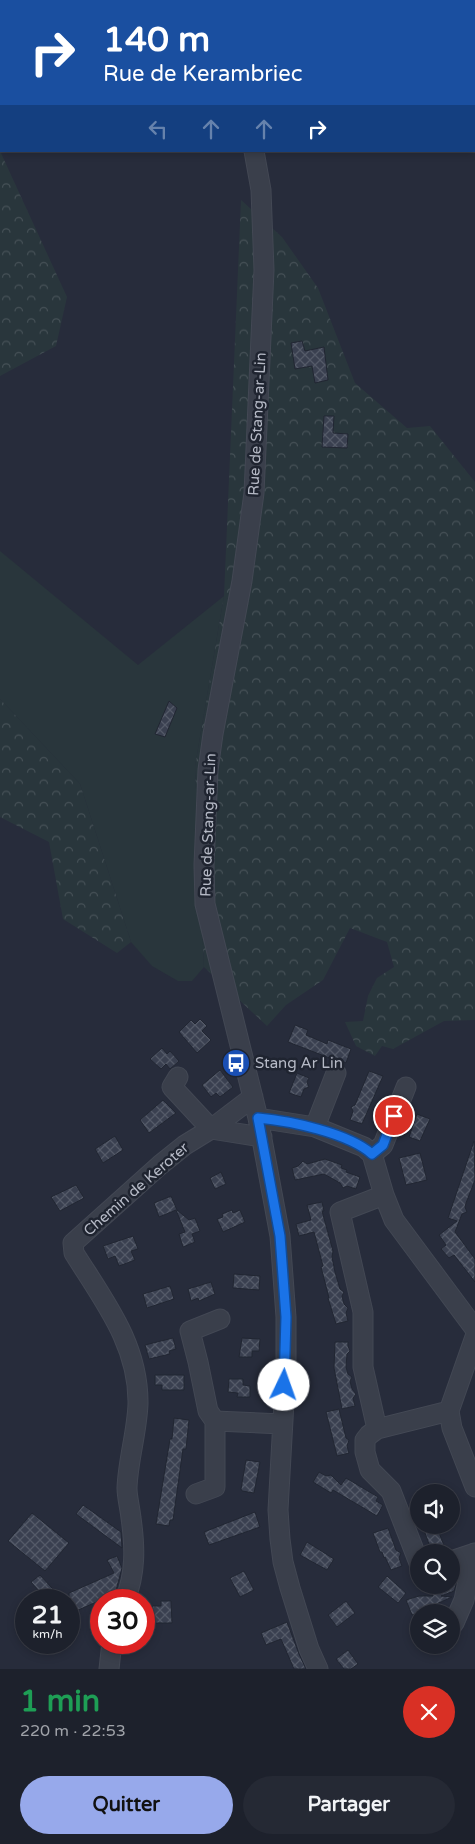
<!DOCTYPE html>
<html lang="fr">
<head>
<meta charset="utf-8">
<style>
  body { margin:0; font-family:"Varela Round",sans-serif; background:#252934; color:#f1f3f6; height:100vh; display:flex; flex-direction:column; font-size:19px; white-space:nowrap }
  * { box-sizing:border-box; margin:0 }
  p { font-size:16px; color:#a0a3a9 }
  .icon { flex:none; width:28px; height:28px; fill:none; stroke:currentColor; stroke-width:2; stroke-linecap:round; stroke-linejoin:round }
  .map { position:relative; height:1669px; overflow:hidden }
  .drawer { display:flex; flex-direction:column; background:#1d212c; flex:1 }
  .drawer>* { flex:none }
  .hud { position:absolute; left:0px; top:0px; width:475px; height:152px; box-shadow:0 2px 8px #0003,0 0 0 1px #3b3e48; background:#1a4fa0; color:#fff; overflow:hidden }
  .buttons { position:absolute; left:410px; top:1484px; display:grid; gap:10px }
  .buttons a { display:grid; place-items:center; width:50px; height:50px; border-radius:50%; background:#1d212c; box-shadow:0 2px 8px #0003,0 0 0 1px #3b3e48; font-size:25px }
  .speed { position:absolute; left:15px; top:1589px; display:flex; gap:10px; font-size:25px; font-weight:700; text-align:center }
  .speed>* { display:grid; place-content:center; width:65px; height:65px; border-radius:50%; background:#1d212c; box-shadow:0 2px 8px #0003,0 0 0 1px #3b3e48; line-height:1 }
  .speed small { font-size:12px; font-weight:400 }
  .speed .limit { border:8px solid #d22; background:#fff; color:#111 }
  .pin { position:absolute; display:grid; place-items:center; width:42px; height:42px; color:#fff; margin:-21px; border:2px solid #fff; border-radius:50%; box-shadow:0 1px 5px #0007 }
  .me { position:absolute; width:55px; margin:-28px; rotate:3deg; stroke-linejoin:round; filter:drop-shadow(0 0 4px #0008) }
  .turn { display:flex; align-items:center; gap:18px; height:105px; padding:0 20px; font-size:22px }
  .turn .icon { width:65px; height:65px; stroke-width:2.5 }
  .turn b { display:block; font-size:35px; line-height:42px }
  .lanes { display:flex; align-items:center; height:48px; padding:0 20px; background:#0003; justify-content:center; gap:25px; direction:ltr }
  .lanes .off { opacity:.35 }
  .round { display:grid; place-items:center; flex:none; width:52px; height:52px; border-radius:26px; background:#252934 }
  .summary { display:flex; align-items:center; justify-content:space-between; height:85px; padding:0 20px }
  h1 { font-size:30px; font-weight:800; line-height:38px; color:#1e9e55 }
  .primary-button { display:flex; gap:10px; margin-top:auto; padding:10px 20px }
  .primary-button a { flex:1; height:58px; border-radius:30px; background:#97a9eb; color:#111; font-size:20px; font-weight:800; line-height:58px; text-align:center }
  .primary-button a+a { background:#252934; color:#f1f3f6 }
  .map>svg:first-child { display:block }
  .grass { fill:#29363c }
  .forest { fill:url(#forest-crowns) }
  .building { fill:url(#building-cross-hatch); stroke:#212632 }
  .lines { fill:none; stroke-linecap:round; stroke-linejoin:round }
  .minor-casing { stroke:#434854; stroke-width:21 }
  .major-casing { stroke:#434854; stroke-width:26 }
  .minor { stroke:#3a3f4b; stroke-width:19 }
  .major { stroke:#595d6b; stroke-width:24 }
  .route-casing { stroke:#114b97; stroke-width:12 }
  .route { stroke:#1a73e8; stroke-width:9 }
  .labels { text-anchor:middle; stroke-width:5; stroke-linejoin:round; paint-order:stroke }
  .street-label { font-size:15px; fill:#b6bac6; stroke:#1f2430 }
  .poi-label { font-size:15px; fill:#b6bac6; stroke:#1f2430; text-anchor:start }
</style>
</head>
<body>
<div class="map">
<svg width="475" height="1669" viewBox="0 0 475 1669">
  <defs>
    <pattern id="forest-crowns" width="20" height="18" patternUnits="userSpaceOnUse" patternTransform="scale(1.25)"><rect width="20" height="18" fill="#29363c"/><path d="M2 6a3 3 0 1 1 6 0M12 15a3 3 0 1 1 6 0" fill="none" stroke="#465157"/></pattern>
    <pattern id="building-cross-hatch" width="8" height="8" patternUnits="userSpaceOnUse" patternTransform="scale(1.25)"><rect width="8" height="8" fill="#3a4050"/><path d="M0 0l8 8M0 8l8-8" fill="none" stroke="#545a68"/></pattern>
  </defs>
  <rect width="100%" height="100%" fill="#272c3b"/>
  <path class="grass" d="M0 551 138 665 224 596 195 767 204 967 192 981H178L152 966 131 942 80 784 0 699Z"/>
  <path class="forest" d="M0 151 67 297 56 346 0 376Z
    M241 200 282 237 318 288 355 383 407 428 430 426 475 482V1020L444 1021 393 1049 382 1046 375 1056 356 1046 345 1022 363 1021 368 996 377 978 394 967 387 942 350 928 323 980 286 1005 267 1026 204 967 195 767 224 596Z
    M0 699 80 784 131 942 117 953 63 919 49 842 0 817Z"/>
  <path class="building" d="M302 341 305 351 324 347 328 380 315 383 312 366 295 369 291 343Z
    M324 416H334L333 433 348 434 347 448 322 447Z
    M169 701 177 708 165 737 155 734Z
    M200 1019 207 1026 202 1031 211 1040 197 1053 179 1032 191 1020 195 1024Z
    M295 1025 308 1030 306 1035 311 1037 327 1044 328 1040 351 1049 346 1063 340 1060V1062L288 1042Z
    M162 1048 167 1054 170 1051 179 1061 170 1069 166 1064 161 1069 150 1059Z
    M220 1070 233 1087 220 1097 216 1093 211 1097 202 1085Z
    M369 1071 383 1076 362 1124 350 1120 353 1111 351 1107 355 1105Z
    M297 1073 309 1078 307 1082 309 1087 304 1089 301 1097 289 1093Z
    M163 1100 176 1113 149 1133 140 1120Z
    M417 1114 430 1119 420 1141 409 1137Z
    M115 1136 123 1150 103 1163 95 1149Z
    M474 1141 475 1180 466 1203 465 1207 467 1212 462 1214 455 1232 475 1259V1282L454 1255 449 1258 441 1249 446 1245 439 1235 457 1221 448 1218Z
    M420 1153 427 1180 406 1185 399 1158Z
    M325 1159 342 1165 341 1168 347 1170 346 1172 360 1177 356 1189 347 1186 343 1188 340 1183 324 1174 295 1180 292 1168 298 1166 303 1161 307 1164Z
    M221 1172 226 1184 215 1189 210 1178Z
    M76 1185 84 1198 60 1211 51 1197Z
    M171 1196 177 1210 189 1220 195 1218 200 1231 192 1234 195 1242 183 1247 179 1234 185 1232 176 1210 159 1217 154 1203Z
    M322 1202 324 1211H322L333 1251 332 1257 335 1272 340 1289 344 1292 342 1296 344 1304 348 1308 346 1313 348 1321 336 1324 328 1298H329L321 1267 323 1266 314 1232 299 1236 296 1224 311 1220 307 1205Z
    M232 1210 233 1213 240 1210 245 1222 223 1232 217 1219 223 1217 222 1214Z
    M133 1236 138 1249 131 1251 135 1260 119 1266 115 1256 108 1259 103 1246Z
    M234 1274 260 1276 259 1290 233 1288Z
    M211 1282 215 1294 199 1301 198 1298 191 1301 188 1289Z
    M170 1286 174 1299 147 1308 143 1294Z
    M173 1338 176 1349 169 1351 170 1354 149 1359 145 1345Z
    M242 1338 260 1339 259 1351H252V1357H239Z
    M335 1342H348V1346L350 1351 347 1354 346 1367 348 1374 352 1377 350 1381 352 1389 356 1394 353 1398 355 1406 342 1409 334 1368Z
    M155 1375H184V1390H162V1385H155Z
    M229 1379H243V1385L250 1386V1397H237L238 1393 228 1392Z
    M339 1409 346 1438 349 1440 347 1446 349 1453 337 1456 326 1412Z
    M174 1418 189 1420 186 1449H183L173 1520H170L169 1526 156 1524 170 1439H172Z
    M246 1460 260 1462 254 1493 242 1491 241 1489Z
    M319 1472 326 1476 331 1475 341 1485 346 1478 378 1497 376 1501 383 1505 377 1516 333 1490 331 1493 313 1482Z
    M83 1505 121 1532 122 1548 76 1514Z
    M255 1512 260 1527 209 1545 204 1532Z
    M32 1513 69 1543 45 1571 8 1541Z
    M422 1525H436L445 1548 432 1552Z
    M388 1528 396 1550 401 1553 399 1558 402 1566 391 1570 385 1557 384 1558 382 1552H380L373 1533Z
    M307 1542 334 1559 327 1570 300 1555Z
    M117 1556 122 1568 115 1594 69 1614V1593L114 1573 107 1560Z
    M244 1571 254 1590 240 1597 230 1578Z
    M40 1575 63 1600H47L31 1582Z
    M387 1576 406 1593 398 1603 378 1587Z
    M429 1585H456L454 1591 441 1596 452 1597 412 1615 406 1600 419 1596H433Z
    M161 1601H171L172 1623H152V1607L153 1606H161Z
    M346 1601 355 1613 337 1627 328 1615Z
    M287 1622 299 1654 306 1669H294L281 1639 266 1645 261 1633Z
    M348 1650 358 1664 351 1669H344L336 1659Z"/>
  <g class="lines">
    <defs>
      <path id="minor" d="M204 0 205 1
        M254 151 261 190 264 270 254 493 242 581 213 734 208 770 204 865 205 904 258 1118 280 1236 286 1317V1366L278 1510 280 1539 283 1562 290 1588 309 1649 318 1669
        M178 1077 172 1087 211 1129
        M258 1118 315 1127 364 1147 372 1154 384 1195 394 1220 475 1329
        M315 1127 336 1073
        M211 1129 262 1137
        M372 1154 383 1145 406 1087
        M475 1337 449 1411 452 1428 475 1487
        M215 1421 282 1424
        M377 1429 363 1367V1312L340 1212 384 1195
        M196 1494 215 1487V1421L208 1411 198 1362 190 1331 220 1319
        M451 1561 475 1553
        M419 1563 391 1491 370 1470 365 1452V1440L369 1435 377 1429 449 1411
        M125 1600C136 1573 135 1546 131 1518 130 1508 127 1497 127 1488 128 1460 137 1432 138 1404 139 1345 104 1301 74 1253L73 1243 160 1165 185 1145 211 1129 253 1097
        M454 1623 464 1600 474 1553
        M109 1669 112 1642"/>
      <path id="major" d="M404 0 408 1
        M0 1 2 0
        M474 25H475"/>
    </defs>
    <use href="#minor" class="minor-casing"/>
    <use href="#major" class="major-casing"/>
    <use href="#minor" class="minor"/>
    <use href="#major" class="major"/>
  </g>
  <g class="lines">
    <defs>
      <path id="route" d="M284 1385 286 1317 280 1236 258 1118C291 1121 348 1133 372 1154L383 1145 394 1116"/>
    </defs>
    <use href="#route" class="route-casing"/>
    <use href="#route" class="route"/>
  </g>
  <defs>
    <symbol id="bus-disc" viewBox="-11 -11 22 22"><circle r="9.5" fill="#1a4fb4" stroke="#1f2430"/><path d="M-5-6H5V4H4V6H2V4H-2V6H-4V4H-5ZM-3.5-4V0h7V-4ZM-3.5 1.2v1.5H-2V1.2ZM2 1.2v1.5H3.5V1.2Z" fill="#fff"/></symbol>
  </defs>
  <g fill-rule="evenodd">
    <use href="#bus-disc" x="220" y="1047" width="32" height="32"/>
  </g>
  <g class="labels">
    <g class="street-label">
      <text transform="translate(257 424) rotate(-87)" y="5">Rue de Stang-ar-Lin</text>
      <text transform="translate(208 825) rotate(-88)" y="5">Rue de Stang-ar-Lin</text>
      <text transform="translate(136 1189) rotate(-41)" y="5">Chemin de Keroter</text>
    </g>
    <g class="poi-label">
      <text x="255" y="1068">Stang Ar Lin</text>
    </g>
  </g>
</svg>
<div class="buttons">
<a><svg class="icon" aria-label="sound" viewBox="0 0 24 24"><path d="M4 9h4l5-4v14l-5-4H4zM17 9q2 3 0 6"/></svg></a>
<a><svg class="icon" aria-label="search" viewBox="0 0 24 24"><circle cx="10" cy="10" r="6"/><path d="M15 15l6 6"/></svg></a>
<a><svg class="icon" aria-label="layers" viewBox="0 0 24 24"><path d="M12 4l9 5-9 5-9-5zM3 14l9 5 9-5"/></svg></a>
</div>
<div class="speed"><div>21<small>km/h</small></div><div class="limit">30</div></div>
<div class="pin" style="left:394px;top:1116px;background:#d93025"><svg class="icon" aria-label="arrive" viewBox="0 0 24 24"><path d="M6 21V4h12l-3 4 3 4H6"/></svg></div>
<svg class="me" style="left:284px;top:1385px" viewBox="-20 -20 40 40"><circle r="19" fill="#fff"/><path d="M0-13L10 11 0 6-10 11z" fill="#1a73e8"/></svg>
<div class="hud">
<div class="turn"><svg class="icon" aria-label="right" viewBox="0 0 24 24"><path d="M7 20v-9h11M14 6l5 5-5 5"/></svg><div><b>140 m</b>Rue de Kerambriec</div></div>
<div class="lanes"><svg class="icon off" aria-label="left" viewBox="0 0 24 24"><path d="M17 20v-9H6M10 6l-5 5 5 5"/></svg><svg class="icon off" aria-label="ahead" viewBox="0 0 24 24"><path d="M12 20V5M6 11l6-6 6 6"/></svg><svg class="icon off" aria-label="ahead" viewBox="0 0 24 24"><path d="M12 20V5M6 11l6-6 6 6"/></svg><svg class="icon" aria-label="right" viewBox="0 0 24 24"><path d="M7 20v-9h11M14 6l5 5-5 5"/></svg></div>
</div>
</div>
<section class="drawer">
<div class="summary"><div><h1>1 min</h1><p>220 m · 22:53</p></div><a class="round" style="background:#d93025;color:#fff"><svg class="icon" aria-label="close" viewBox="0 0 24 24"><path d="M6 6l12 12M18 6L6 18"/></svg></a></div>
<div class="primary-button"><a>Quitter</a><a>Partager</a></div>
</section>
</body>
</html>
